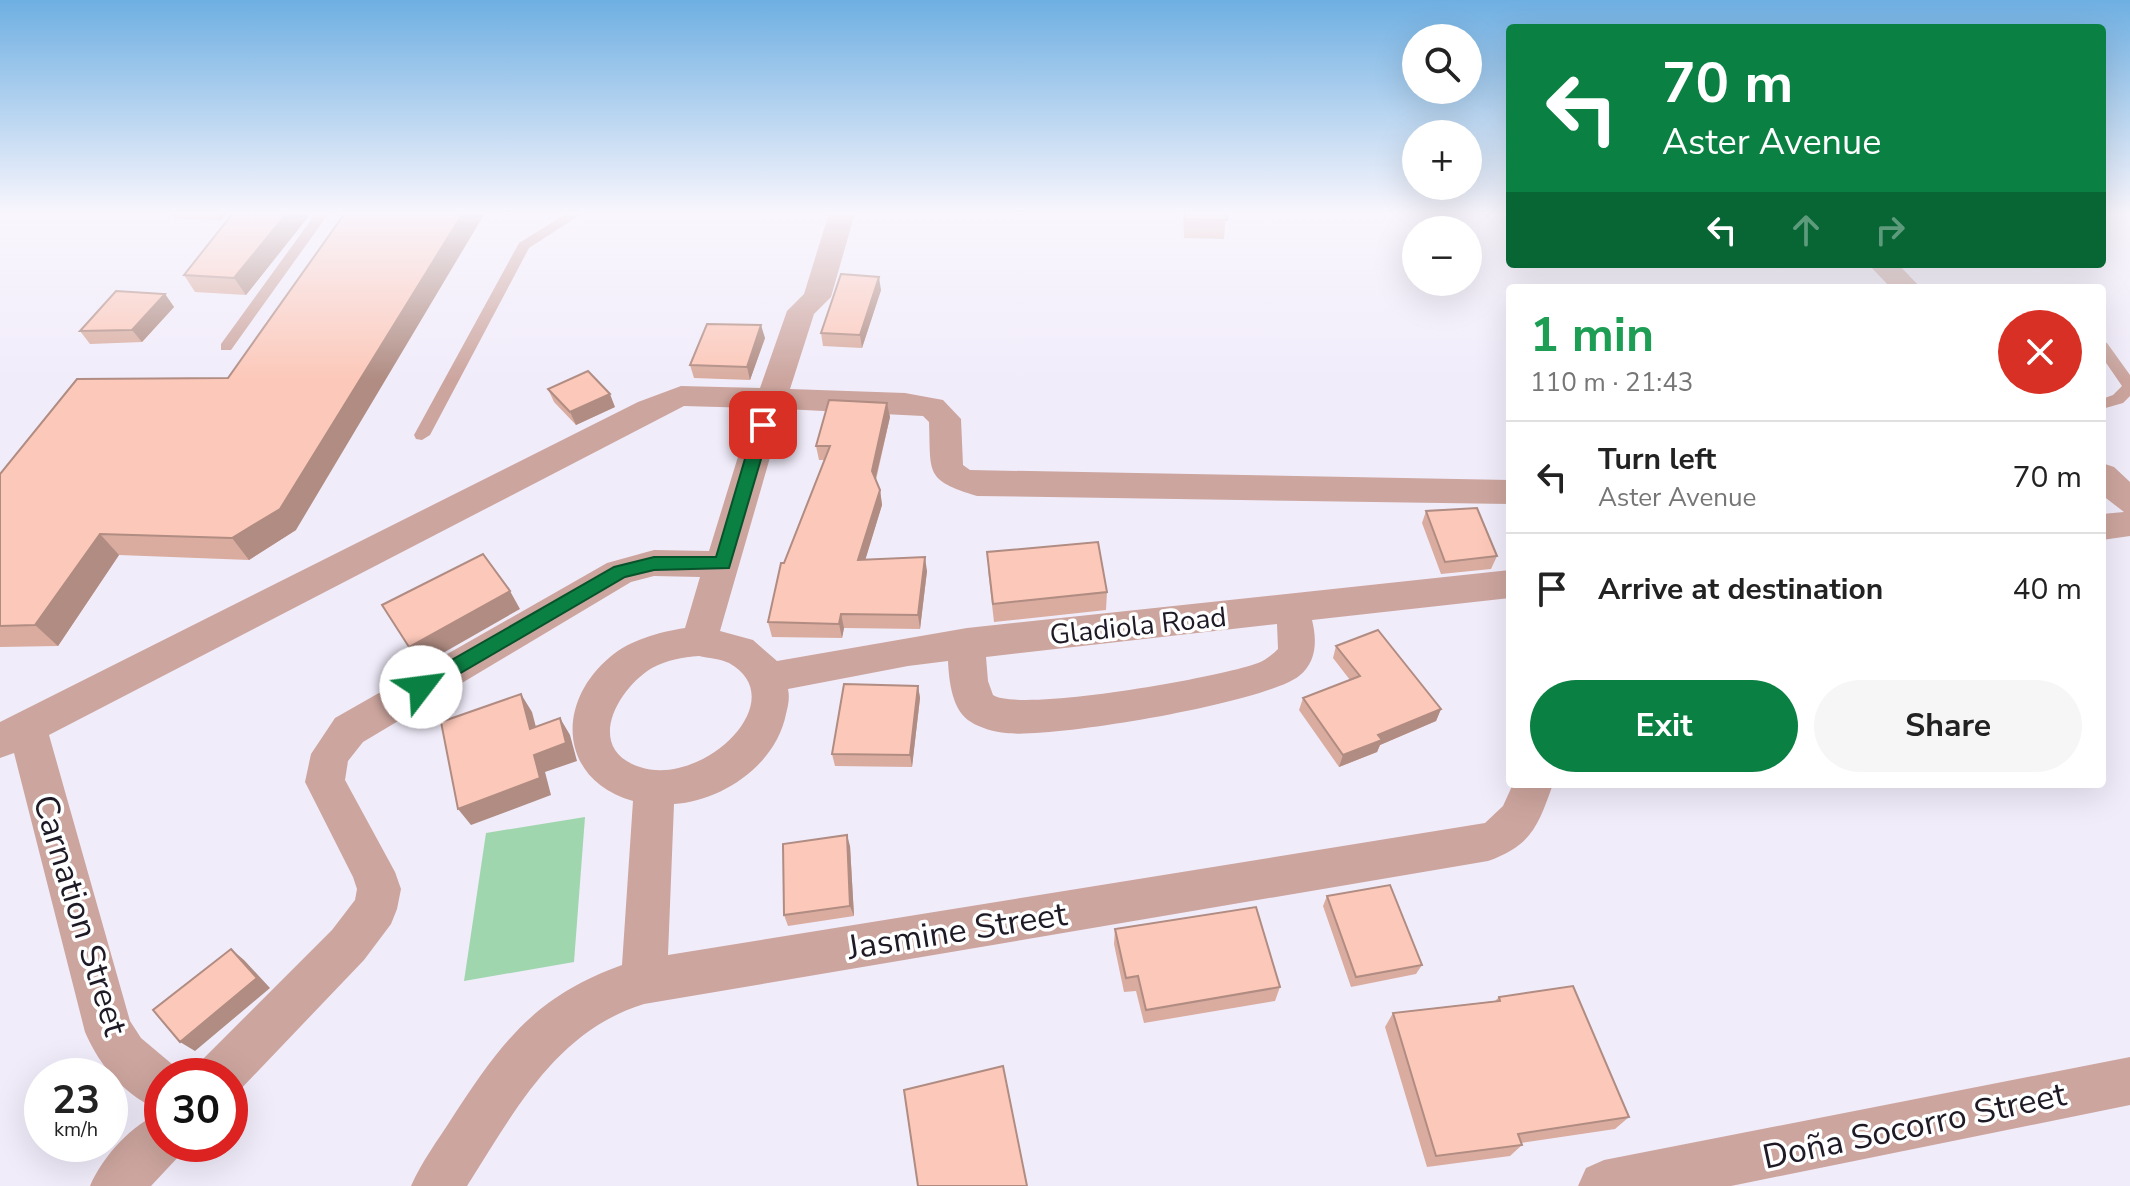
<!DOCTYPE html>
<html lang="en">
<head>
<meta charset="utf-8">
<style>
  body { margin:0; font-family:"Nunito Sans",sans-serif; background:#f6f6f6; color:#222; height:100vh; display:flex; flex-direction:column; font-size:30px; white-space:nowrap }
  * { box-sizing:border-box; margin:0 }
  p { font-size:26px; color:#767676 }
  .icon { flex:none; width:44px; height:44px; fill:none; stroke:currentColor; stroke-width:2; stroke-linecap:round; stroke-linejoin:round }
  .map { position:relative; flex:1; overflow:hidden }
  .details { position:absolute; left:1506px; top:284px; width:600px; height:504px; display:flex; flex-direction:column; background:#fff; border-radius:8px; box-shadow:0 8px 32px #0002 }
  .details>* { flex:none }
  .hud { position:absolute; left:1506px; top:24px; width:600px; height:244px; border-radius:8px; box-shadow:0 8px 32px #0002; background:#0b8043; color:#fff; overflow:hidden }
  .controls { position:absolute; left:1402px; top:24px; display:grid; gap:16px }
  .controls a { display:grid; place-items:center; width:80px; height:80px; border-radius:50%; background:#fff; box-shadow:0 8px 32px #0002; font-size:40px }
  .speed { position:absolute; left:24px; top:1058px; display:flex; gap:16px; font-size:40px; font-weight:700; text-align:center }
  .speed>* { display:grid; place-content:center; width:104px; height:104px; border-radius:50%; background:#fff; box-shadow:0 8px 32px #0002; line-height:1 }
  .speed small { font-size:20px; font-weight:400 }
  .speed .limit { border:12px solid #d22; background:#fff; color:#111 }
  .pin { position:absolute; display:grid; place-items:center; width:68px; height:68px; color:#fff; margin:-34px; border-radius:16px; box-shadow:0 4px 12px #0006 }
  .me { position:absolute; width:88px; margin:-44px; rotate:60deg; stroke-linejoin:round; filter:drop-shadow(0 0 6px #0008) }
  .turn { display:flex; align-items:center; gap:28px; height:168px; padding:0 24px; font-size:36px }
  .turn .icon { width:104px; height:104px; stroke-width:2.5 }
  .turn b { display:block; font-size:56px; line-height:68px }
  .lanes { display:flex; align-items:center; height:76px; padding:0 24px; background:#0003; justify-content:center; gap:40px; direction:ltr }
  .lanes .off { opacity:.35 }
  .round { display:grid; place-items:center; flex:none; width:84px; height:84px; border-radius:42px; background:#f6f6f6 }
  .overview { display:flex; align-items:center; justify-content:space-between; height:136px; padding:0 24px }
  h1 { font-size:48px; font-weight:700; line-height:60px; color:#1e9e55 }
  .primary-button { display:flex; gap:16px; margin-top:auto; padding:16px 24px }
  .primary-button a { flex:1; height:92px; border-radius:48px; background:#0b8043; color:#fff; font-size:32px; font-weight:700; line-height:92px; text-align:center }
  .primary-button a+a { background:#f6f6f6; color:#222 }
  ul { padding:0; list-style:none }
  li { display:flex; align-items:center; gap:24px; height:112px; padding:0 24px; border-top:2px solid #e0e0e0 }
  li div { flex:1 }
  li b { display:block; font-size:30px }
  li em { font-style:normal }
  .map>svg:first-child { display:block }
  .green { fill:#a0d6ae }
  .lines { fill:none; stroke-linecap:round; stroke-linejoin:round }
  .service { fill:#cca59e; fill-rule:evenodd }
  .minor { fill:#cca59e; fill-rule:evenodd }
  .wall { fill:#d9ac9f }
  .shaded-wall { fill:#b08c82 }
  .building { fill:#fcc8b9; stroke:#b08c82; stroke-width:2 }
  .route { fill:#0b8043; stroke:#07532c; stroke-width:2 }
  .labels { text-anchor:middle; stroke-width:7; stroke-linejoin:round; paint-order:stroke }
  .street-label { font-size:28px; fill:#1e1a26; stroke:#fff }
  .near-street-label { font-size:34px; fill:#1e1a26; stroke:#fff }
</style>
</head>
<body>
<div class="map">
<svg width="2130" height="1186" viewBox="0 0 2130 1186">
  <rect width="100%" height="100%" fill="#f1ecfa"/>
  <path class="green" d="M585 817 574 962 464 981 486 833Z"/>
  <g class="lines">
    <path class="service" d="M316 213H329L231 350H221V344Z
      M567 213H583L529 248 430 435 422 440 416 439 414 435 519 243Z
      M2102 341 2107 343 2130 375V396L2123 403 2102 409V399L2113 395 2122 386 2102 357Z"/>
    <path class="minor" d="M829 213H855L831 297 814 314 790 389 905 393 943 400 961 419 963 465 970 470 1510 480V504L977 496C924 480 931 473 929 422L923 416 784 409 720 631 753 640 777 661 967 628 1510 570V598L1312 620C1317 640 1317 662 1299 676 1265 703 1052 739 1006 733 995 732 980 728 971 722 952 711 949 681 948 661L908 666 788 689C790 698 788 706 786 714 776 765 722 801 674 804L668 955 1485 823 1503 806 1513 784H1553C1538 826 1532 845 1488 861L644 1004C556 1031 514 1112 467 1186H411C422 1161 438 1140 452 1118 501 1043 535 996 622 965L633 801C559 780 555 703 610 657 630 640 659 632 685 628L700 577 654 576 631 582 363 742 348 761 345 780 395 872 401 889 397 909 391 924 364 960 237 1093 230 1096V1076H196L203 1059 332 930 355 900 357 889 353 877 305 782 311 754 335 718 607 563 654 550 709 551 753 408 684 406 49 735 130 1021 141 1038 179 1070 182 1076H162V1111C126 1097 100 1067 85 1032L14 753 0 758V722L638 402 681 386 760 388 787 311 804 294ZM1277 624 1278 649C1272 655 1265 660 1258 663 1222 677 1020 713 993 695L988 681 986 657ZM699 656C708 658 721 659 729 663 795 700 702 788 640 767 584 749 617 689 652 668 667 660 682 657 699 656Z
      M1868 264H1898L1921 288H1891Z
      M2102 463 2114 467 2130 482V536L2102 540V514L2124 512 2102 495Z
      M2130 1057V1105L1731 1186H1578L1586 1168 1604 1160Z
      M162 1112V1144H184L180 1155 151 1186H90C103 1156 132 1124 162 1112Z"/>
  </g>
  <path class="wall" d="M172 213H227L221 220 175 218Z
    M1183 213H1226L1224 239 1184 238Z
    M308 217 246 295 195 292 184 275Z
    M881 290 862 348 823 346 821 333Z
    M165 294 174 307 142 342 90 344 80 331Z
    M765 338 750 380 694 378 690 365Z
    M548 389 615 407 576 425 554 402Z
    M887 403 890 417 876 480 880 490 882 505 865 560 927 571 920 629 844 628 842 638 772 637 768 622 784 563 824 460H819L816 446Z
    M0 474 296 530 249 560 119 555 58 646 0 647Z
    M1426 511 1497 556 1491 569 1441 574 1422 523Z
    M988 570 1107 592 1106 610 994 622Z
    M1336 646 1441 709 1436 721 1380 745 1377 752 1339 767 1299 710 1303 698 1350 680 1333 658Z
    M918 686 920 698 912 767 835 766 832 754Z
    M850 846 854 916 788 926 784 915Z
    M1327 896 1422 965 1416 974 1351 987 1323 906Z
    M1115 929 1280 987 1275 1001 1144 1023 1136 991 1124 992 1114 944Z
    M1499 997 1629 1117 1615 1129 1521 1143 1522 1145 1510 1156 1427 1167 1385 1027 1393 1013 1495 1001Z"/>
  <path class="shaded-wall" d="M217 213H227L221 220Z
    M287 213H307L308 217 246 295 234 278Z
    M463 213H485L296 530 249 560 232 538Z
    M879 277 881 290 862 348 860 335Z
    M165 294 174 307 142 342 132 330Z
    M761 325 765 338 750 380 747 367Z
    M610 394 615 407 576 425 570 412Z
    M887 403 890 417 874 485 872 471Z
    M880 490 882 505 861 574 858 560Z
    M100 534 119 555 58 646 35 625Z
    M925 557 927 571 920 629 918 615Z
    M510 591 520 609 422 665 409 647Z
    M841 614 844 628 842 638 839 624Z
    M918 686 920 698 912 767 910 755Z
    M521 694 532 712 541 746 530 729Z
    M1441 709 1436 721 1380 745 1377 752 1339 767 1343 755 1378 735Z
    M560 718 570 735 577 761 545 772 551 795 471 825 458 809 534 755Z
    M847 835 850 846 854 916 850 906Z
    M231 949 244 960 270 988 195 1051 180 1042Z"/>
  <path class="building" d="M233 213H287L234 278 184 275Z
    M345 213H463L280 509 232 538 100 534 35 625 0 626V474L77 379 228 378Z
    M1185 213H1226L1227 220 1185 219Z
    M841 274 879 277 860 335 821 333Z
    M116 291 165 294 132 330 80 331Z
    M707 324 761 325 747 367 690 365Z
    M588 371 610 394 570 412 548 389Z
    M829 400 887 403 872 471 880 490 858 560 925 557 918 615 841 614 839 624 768 622 781 563H784L830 446H816Z
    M1477 508 1497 556 1445 562 1426 511Z
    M1098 542 1107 592 993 604 987 552Z
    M483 554 510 591 409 647 382 605Z
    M1378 630 1441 709 1378 735 1382 740 1343 755 1303 698 1360 676 1336 646Z
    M844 684 918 686 910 755 832 754Z
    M521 694 530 729 560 718 566 743 534 755 540 778 458 809 441 722Z
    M847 835 850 906 784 915 783 844Z
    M1390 885 1422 965 1356 977 1327 896Z
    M1256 907 1280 987 1146 1010 1138 976 1126 978 1115 929Z
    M231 949 257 978 180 1042 153 1010Z
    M1573 986 1629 1117 1518 1134 1522 1145 1436 1156 1393 1013 1500 1001 1499 997Z
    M1003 1066 1027 1186H918L904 1090Z"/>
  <linearGradient id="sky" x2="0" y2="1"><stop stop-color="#6eafe2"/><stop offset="0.56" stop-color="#f9f6fd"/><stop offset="1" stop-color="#f9f6fd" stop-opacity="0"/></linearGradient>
  <rect width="2130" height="380" fill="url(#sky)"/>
  <path class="route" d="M763 420 771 425 729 568 654 570 625 577 428 692H415L412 687 415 681 614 567 654 557H716L755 425Z"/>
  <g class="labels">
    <g class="street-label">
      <text transform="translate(1138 625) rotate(-6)" y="10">Gladiola Road</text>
    </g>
    <g class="near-street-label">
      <text transform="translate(81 915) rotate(73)" y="12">Carnation Street</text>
      <text transform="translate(957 930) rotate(-9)" y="12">Jasmine Street</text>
      <text transform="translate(1914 1125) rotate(-12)" y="12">Doña Socorro Street</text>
    </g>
  </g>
</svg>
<div class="controls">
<a><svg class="icon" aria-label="search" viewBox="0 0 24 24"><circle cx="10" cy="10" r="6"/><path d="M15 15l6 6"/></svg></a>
<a>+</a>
<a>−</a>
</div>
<div class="speed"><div>23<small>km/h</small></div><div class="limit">30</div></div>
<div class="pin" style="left:763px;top:425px;background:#d93025"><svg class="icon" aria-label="arrive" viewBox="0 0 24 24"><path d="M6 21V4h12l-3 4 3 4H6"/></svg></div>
<svg class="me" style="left:421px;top:687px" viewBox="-20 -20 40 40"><circle r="19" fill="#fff"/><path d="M0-13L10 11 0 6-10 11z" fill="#0b8043"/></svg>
<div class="hud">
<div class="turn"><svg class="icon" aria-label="left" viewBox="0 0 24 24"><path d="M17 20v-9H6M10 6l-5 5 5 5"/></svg><div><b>70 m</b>Aster Avenue</div></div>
<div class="lanes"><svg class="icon" aria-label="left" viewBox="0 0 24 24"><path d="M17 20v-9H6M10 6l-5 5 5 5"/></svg><svg class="icon off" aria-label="ahead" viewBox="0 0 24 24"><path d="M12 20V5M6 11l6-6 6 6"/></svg><svg class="icon off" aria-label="right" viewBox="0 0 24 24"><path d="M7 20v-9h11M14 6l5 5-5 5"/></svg></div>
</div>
<section class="details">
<div class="overview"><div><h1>1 min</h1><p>110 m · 21:43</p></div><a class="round" style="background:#d93025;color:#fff"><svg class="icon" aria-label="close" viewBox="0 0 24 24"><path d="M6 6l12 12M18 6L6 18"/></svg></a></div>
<ul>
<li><svg class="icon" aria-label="left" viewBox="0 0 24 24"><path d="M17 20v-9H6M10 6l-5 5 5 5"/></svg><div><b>Turn left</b><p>Aster Avenue</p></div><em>70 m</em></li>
<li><svg class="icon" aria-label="arrive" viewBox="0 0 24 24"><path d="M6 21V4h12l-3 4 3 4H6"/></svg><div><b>Arrive at destination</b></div><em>40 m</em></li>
</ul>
<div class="primary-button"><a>Exit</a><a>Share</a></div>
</section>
</div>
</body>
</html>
